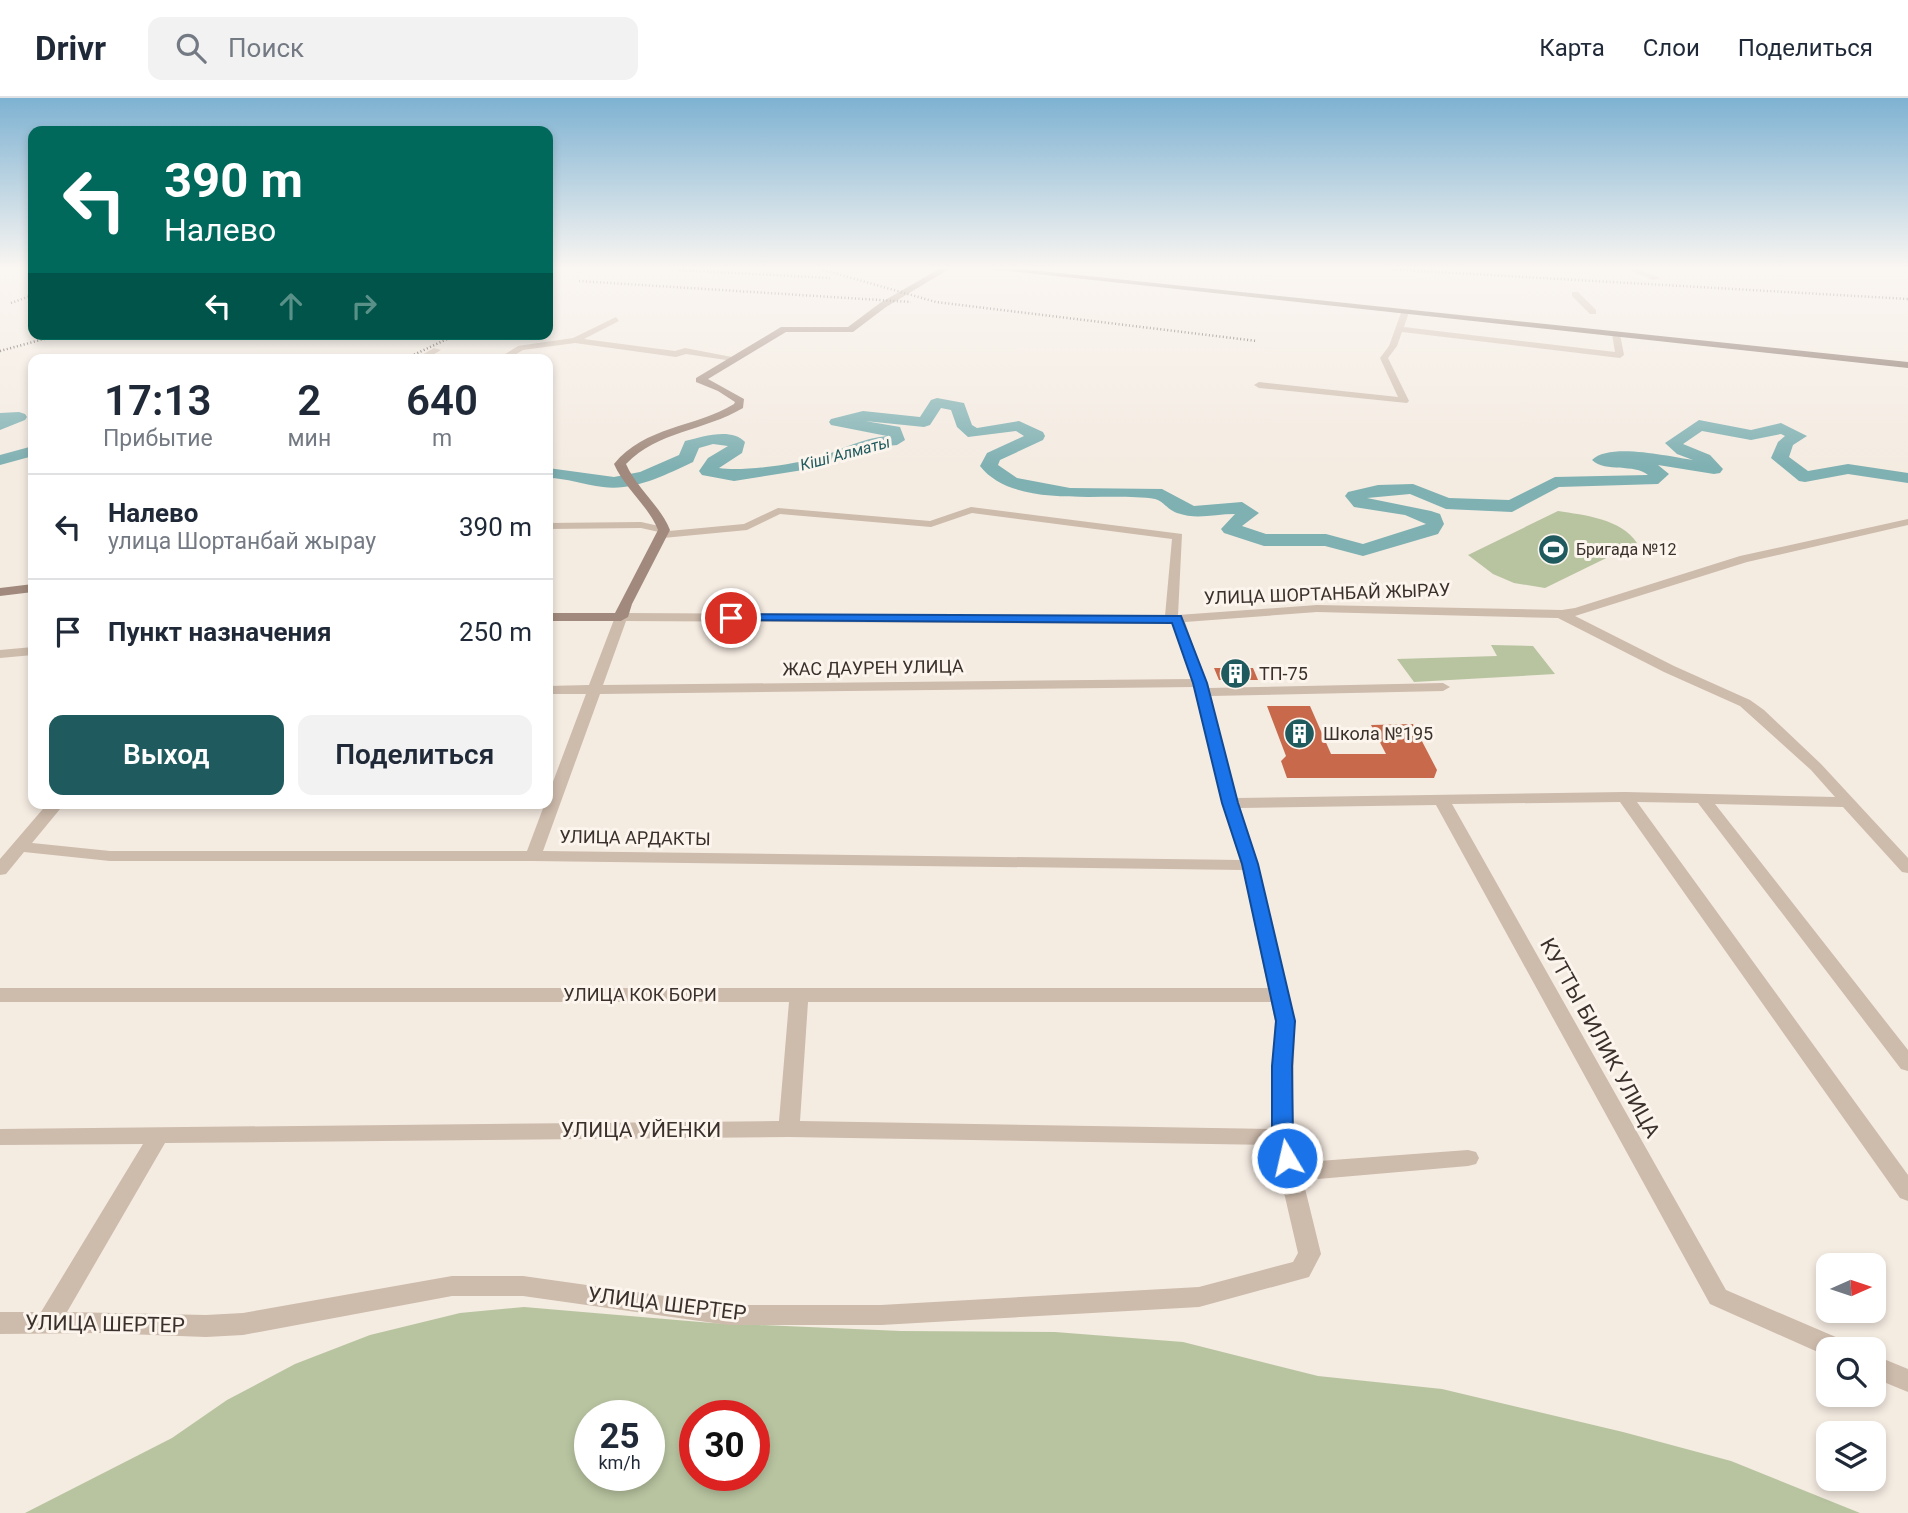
<!DOCTYPE html>
<html lang="ru">
<head>
<meta charset="utf-8">
<style>
  body { margin:0; font-family:Roboto,sans-serif; background:#f2f2f3; color:#1f2937; height:100vh; display:flex; flex-direction:column; font-size:26px; white-space:nowrap }
  * { box-sizing:border-box; margin:0 }
  p { font-size:23px; color:#747a83 }
  .icon { flex:none; width:38px; height:38px; fill:none; stroke:currentColor; stroke-width:2; stroke-linecap:round; stroke-linejoin:round }
  .map { position:relative; flex:1; overflow:hidden }
  .drawer { position:absolute; left:28px; top:256px; width:525px; height:455px; display:flex; flex-direction:column; background:#fff; border-radius:14px; box-shadow:0 4px 10px #0003 }
  .drawer>* { flex:none }
  .banner { position:absolute; left:28px; top:28px; width:525px; height:214px; border-radius:14px; box-shadow:0 4px 10px #0003; background:#00695c; color:#fff; overflow:hidden }
  .needle { width:46px; rotate:87deg }
  .tools { position:absolute; left:1816px; top:1155px; display:grid; gap:14px }
  .tools a { display:grid; place-items:center; width:70px; height:70px; border-radius:14px; background:#fff; box-shadow:0 4px 10px #0003; font-size:35px }
  .speed { position:absolute; left:574px; top:1302px; display:flex; gap:14px; font-size:35px; font-weight:700; text-align:center }
  .speed>* { display:grid; place-content:center; width:91px; height:91px; border-radius:50%; background:#fff; box-shadow:0 4px 10px #0003; line-height:1 }
  .speed small { font-size:18px; font-weight:400 }
  .speed .limit { border:10px solid #d22; background:#fff; color:#111 }
  .pin { position:absolute; display:grid; place-items:center; width:60px; height:60px; color:#fff; margin:-30px; border:4px solid #fff; border-radius:50%; box-shadow:0 2px 7px #0007 }
  .me { position:absolute; width:77px; margin:-38px; rotate:351deg; stroke-linejoin:round; filter:drop-shadow(0 0 5px #0008) }
  .turn { display:flex; align-items:center; gap:24px; height:147px; padding:0 21px; font-size:32px }
  .turn .icon { width:91px; height:91px; stroke-width:2.5 }
  .turn b { display:block; font-size:49px; line-height:60px }
  .lanes { display:flex; align-items:center; height:66px; padding:0 21px; background:#0003; justify-content:center; gap:35px; direction:ltr }
  .lanes .off { opacity:.35 }
  .eta { display:flex; justify-content:space-evenly; align-items:center; height:119px; text-align:center }
  .eta b { font-size:42px; font-weight:600; line-height:49px }
  .action { display:flex; gap:14px; margin-top:auto; padding:14px 21px }
  .action a { flex:1; height:80px; border-radius:14px; background:#1f5a5e; color:#fff; font-size:28px; font-weight:600; line-height:80px; text-align:center }
  .action a+a { background:#f2f2f3; color:#1f2937 }
  ul { padding:0; list-style:none }
  li { display:flex; align-items:center; gap:21px; height:105px; padding:0 21px; border-top:2px solid #e0e1e3 }
  li div { flex:1 }
  li b { display:block; font-size:26px }
  li em { font-style:normal }
  header { display:flex; align-items:center; gap:42px; box-sizing:border-box; height:98px; padding:0 35px; background:#fff; border-bottom:2px solid #e0e1e3 }
  header strong { font-size:33px }
  nav { display:flex; gap:38px; margin-inline-start:auto; font-size:24px }
  .search { width:490px; height:63px; background:#f2f2f3; display:flex; align-items:center; gap:18px; box-sizing:border-box; padding:0 24px; border-radius:14px; color:#747a83; font-size:26px }
  .map>svg:first-child { display:block }
  .green { fill:#b8c4a0; fill-rule:evenodd }
  .lines { fill:none; stroke-linecap:round; stroke-linejoin:round }
  .river { fill:#7fb0b2; fill-rule:evenodd }
  .building { fill:#c8694b }
  .street { fill:#cdbbac; fill-rule:evenodd }
  .secondary { fill:#a18a7d; fill-rule:evenodd }
  .primary { fill:#7d675c; fill-rule:evenodd }
  .rail { stroke:#3b302b; stroke-width:2.5; stroke-dasharray:1 2.5; stroke-linecap:butt }
  .route { fill:#1a73e8; stroke:#114b97; stroke-width:2 }
  .labels { text-anchor:middle; stroke-width:6; stroke-linejoin:round; paint-order:stroke }
  .far-water-label { font-size:16px; font-style:italic; fill:#1f5a5e; stroke:#fbf5ee }
  .far-poi-label { font-size:16px; fill:#3b302b; stroke:#fbf5ee; text-anchor:start }
  .street-label { font-size:18px; fill:#3b302b; stroke:#fbf5ee }
  .poi-label { font-size:18px; fill:#3b302b; stroke:#fbf5ee; text-anchor:start }
  .near-street-label { font-size:21px; fill:#3b302b; stroke:#fbf5ee }
</style>
</head>
<body>
<header>
<strong>Drivr</strong>
<div class="search"><svg class="icon" aria-label="search" viewBox="0 0 24 24"><circle cx="10" cy="10" r="6"/><path d="M15 15l6 6"/></svg>Поиск</div>
<nav><a>Карта</a><a>Слои</a><a>Поделиться</a></nav>
</header>
<div class="map">
<svg width="1908" height="1415" viewBox="0 0 1908 1415">
  <rect width="100%" height="100%" fill="#f4ebe1"/>
  <path class="green" d="M1558 413C1584 417 1622 421 1637 445L1545 490 1514 485 1493 476 1468 457Z
    M1491 547 1533 548 1555 576 1414 584 1397 561 1497 558Z
    M524 1209 712 1225 901 1233 1055 1234 1183 1244 1318 1278 1442 1291 1623 1334 1731 1363 1860 1415H25L172 1340 227 1302 295 1266 370 1237 460 1215ZM590 1318H649V1377H590ZM695 1318H754V1377H695Z"/>
  <g class="lines">
    <path class="river" d="M937 300 964 305 972 327 977 330 1019 323 1043 334 1045 338 1043 342 1000 362 998 367 1017 380 1070 390 1162 391 1194 408 1242 404 1259 415 1242 428 1266 436H1326L1363 446 1426 426 1405 417 1354 409 1345 398 1348 394 1378 387 1413 386 1449 400 1509 402 1555 379 1648 377C1634 365 1606 375 1592 362 1610 344 1670 359 1693 362L1677 356 1665 345 1699 322 1751 332 1781 325 1807 338 1793 347 1789 359 1808 373 1848 366 1908 375V385L1848 376 1805 384 1799 383 1771 360 1778 344 1785 338 1781 336 1751 342 1702 333 1683 346 1710 357 1723 371 1720 375 1714 376 1658 367 1669 376 1658 386 1559 389 1512 414 1446 411 1410 396 1367 400 1431 413 1440 416 1444 426 1438 436 1363 458 1325 448H1264L1224 435 1221 431 1235 416C1214 416 1197 422 1177 415 1168 412 1163 403 1155 401 1106 393 1015 413 980 368L987 355 1024 338 1016 333 968 339 957 329 951 312 941 310 930 327 924 329 865 323 900 329 905 342 897 347 876 349 822 369 734 383 702 377 699 373 708 360 728 348 713 346 699 350 693 364C665 377 635 393 603 389 584 387 567 380 548 380V370L614 379 640 374 679 357 685 343C702 339 731 329 745 344L742 355 719 370C742 374 797 366 820 359 843 351 863 340 887 338L831 327 829 324 831 321 863 313 920 319 931 302Z
      M19 314 25 316 27 319 25 322 0 332V315Z
      M33 348V358L0 367V357Z"/>
  </g>
  <path class="building" d="M1214 570H1253L1258 582H1219Z
    M1267 608H1310L1331 656H1386L1371 627 1413 626 1437 672 1434 680H1287L1281 663 1286 658Z"/>
  <g class="lines">
    <path class="street" d="M1626 171H1638L1660 180 1653 182Z
      M1572 194H1578L1596 212V216H1590L1572 198Z
      M1402 212 1409 214 1404 229 1615 254 1612 236 1616 233 1620 236 1624 257 1620 260 1402 234 1397 248 1388 260 1409 303 1407 305 1259 290 1254 287 1259 284 1398 299 1380 260 1389 248Z
      M616 219 619 223 584 241 675 253 685 250 737 260 733 263 686 256 676 259 575 245 523 252 508 261H497L518 248 573 240Z
      M434 250 441 252 426 261H415Z
      M971 409 1182 436 1178 517 1317 507 1562 512 1575 510 1740 458 1908 421V427L1747 464 1575 518 1674 568 1750 602 1764 612 1821 666 1908 760V775L1902 774 1843 709 1715 706 1908 952V973L1901 971 1698 705 1637 704 1908 1077V1103L1900 1100 1620 704 1452 706 1726 1192 1845 1243 1848 1251H1829V1259L1710 1206 1436 707 1239 710 1258 767 1295 923 1292 1039 1296 1055 1319 1063 1468 1052 1476 1054 1479 1060 1476 1066 1468 1068 1318 1081 1301 1074 1321 1156 1309 1179 1199 1209 881 1227H728L523 1198H452L243 1237 206 1239 100 1235 0 1236V1214H41L143 1046 0 1047V1031L779 1023 789 904H0V890H1268L1243 772 533 763H110L24 754 6 776 0 777V761L48 705H65L32 745 110 753H527L545 705H548V697L586 596H548V588L589 587 615 519 621 515 1165 518 1172 441 972 415 931 429 780 416 747 432 663 440 657 437 659 434 641 430 548 431V425L641 424 668 430 669 433 744 426 778 410 930 423ZM1317 514 1558 520 1664 574 1740 608 1811 672 1835 699 1625 694 1237 700 1210 598 1443 593 1450 589 1443 585 1208 590 1185 524ZM626 523 1172 526 1192 581 603 587ZM1194 589 1222 705 1240 762 543 753 600 596ZM808 904H1271L1275 923 1272 1031 800 1023ZM789 1039 1273 1047 1298 1155 1293 1164 1199 1189 881 1207H728L523 1178H452L243 1215 206 1217 67 1214 165 1045Z
      M33 549V557L0 560V552Z
      M1874 1257 1908 1271V1294L1874 1280Z"/>
    <path class="secondary" d="M939 171H949L886 209 853 234H786L708 281 744 301 743 310C704 333 658 333 626 366 637 391 660 407 670 432L632 506 628 519 621 523H548V515H615L658 432C648 407 625 391 614 366 645 328 694 330 734 306L735 304 718 293 696 284V280L781 229H848L880 205Z
      M33 486V494L0 498V490Z"/>
    <path class="primary" d="M991 171H1021L1908 264V270Z"/>
    <path class="rail" d="M820 171 936 204 1257 243
      M1386 171 1908 201
      M679 172 830 180
      M579 183 911 204
      M11 205 33 197
      M0 253 62 236
      M411 258 458 236"/>
  </g>
  <linearGradient id="sky" x2="0" y2="1"><stop stop-color="#7eb2d2"/><stop offset="0.46" stop-color="#faf6f2"/><stop offset="1" stop-color="#faf6f2" stop-opacity="0"/></linearGradient>
  <rect width="1908" height="369" fill="url(#sky)"/>
  <path class="route" d="M731 516 1181 518 1207 585 1238 705 1258 766 1295 923 1292 968 1293 1039 1298 1060 1295 1066 1287 1068 1280 1066 1272 1039V968L1276 923 1242 766 1222 705 1193 585 1172 525 726 522V517Z"/>
  <defs>
    <symbol id="stadium-disc" viewBox="-11 -11 22 22"><circle r="9.5" fill="#1f5a5e" stroke="#fbf5ee"/><path d="M0-5a6.5 5 0 1 0 0 10a6.5 5 0 1 0 0-10ZM-3.5-1.8h7v3.6h-7Z" fill="#fff"/></symbol>
    <symbol id="building-disc" viewBox="-11 -11 22 22"><circle r="9.5" fill="#1f5a5e" stroke="#fbf5ee"/><path d="M-4-6H4V6H1V3H-1V6H-4ZM-2.5-4.3h1.7v1.8h-1.7ZM.8-4.3h1.7v1.8H.8ZM-2.5-1h1.7V.8h-1.7ZM.8-1h1.7V.8H.8Z" fill="#fff"/></symbol>
  </defs>
  <g fill-rule="evenodd">
    <use href="#stadium-disc" x="1536" y="434" width="35" height="35"/>
    <use href="#building-disc" x="1218" y="558" width="35" height="35"/>
    <use href="#building-disc" x="1282" y="618" width="35" height="35"/>
  </g>
  <g class="labels">
    <g class="far-water-label">
      <text transform="translate(845 355) rotate(-15)" y="6">Кіші Алматы</text>
    </g>
    <g class="far-poi-label">
      <text x="1576" y="457">Бригада №12</text>
    </g>
    <g class="street-label">
      <text transform="translate(1327 496) rotate(-2)" y="6">УЛИЦА ШОРТАНБАЙ ЖЫРАУ</text>
      <text transform="translate(873 570) rotate(-1)" y="6">ЖАС ДАУРЕН УЛИЦА</text>
      <text transform="translate(635 740) rotate(1)" y="6">УЛИЦА АРДАКТЫ</text>
      <text x="640" y="903">УЛИЦА КОК БОРИ</text>
    </g>
    <g class="poi-label">
      <text x="1259" y="582">ТП-75</text>
      <text x="1323" y="642">Школа №195</text>
    </g>
    <g class="near-street-label">
      <text transform="translate(1600 940) rotate(61)" y="7">КУТТЫ БИЛИК УЛИЦА</text>
      <text x="641" y="1039">УЛИЦА УЙЕНКИ</text>
      <text transform="translate(667 1206) rotate(7)" y="7">УЛИЦА ШЕРТЕР</text>
      <text transform="translate(105 1226) rotate(1)" y="7">УЛИЦА ШЕРТЕР</text>
    </g>
  </g>
</svg>
<div class="tools">
<a><svg class="needle" viewBox="-14 -14 28 28"><path d="M0-13l5 13h-10z" fill="#e53935"/><path d="M0 13l5-13h-10z" fill="#747a83"/></svg></a>
<a><svg class="icon" aria-label="search" viewBox="0 0 24 24"><circle cx="10" cy="10" r="6"/><path d="M15 15l6 6"/></svg></a>
<a><svg class="icon" aria-label="layers" viewBox="0 0 24 24"><path d="M12 4l9 5-9 5-9-5zM3 14l9 5 9-5"/></svg></a>
</div>
<div class="speed"><div>25<small>km/h</small></div><div class="limit">30</div></div>
<div class="pin" style="left:731px;top:520px;background:#d93025"><svg class="icon" aria-label="arrive" viewBox="0 0 24 24"><path d="M6 21V4h12l-3 4 3 4H6"/></svg></div>
<svg class="me" style="left:1287px;top:1060px" viewBox="-20 -20 40 40"><circle r="17" fill="#1a73e8" stroke="#fff" stroke-width="3"/><path d="M0-11L8 9 0 5-8 9z" fill="#fff"/></svg>
<div class="banner">
<div class="turn"><svg class="icon" aria-label="left" viewBox="0 0 24 24"><path d="M17 20v-9H6M10 6l-5 5 5 5"/></svg><div><b>390 m</b>Налево</div></div>
<div class="lanes"><svg class="icon" aria-label="left" viewBox="0 0 24 24"><path d="M17 20v-9H6M10 6l-5 5 5 5"/></svg><svg class="icon off" aria-label="ahead" viewBox="0 0 24 24"><path d="M12 20V5M6 11l6-6 6 6"/></svg><svg class="icon off" aria-label="right" viewBox="0 0 24 24"><path d="M7 20v-9h11M14 6l5 5-5 5"/></svg></div>
</div>
<section class="drawer">
<div class="eta">
<div><b>17:13</b><p>Прибытие</p></div>
<div><b>2</b><p>мин</p></div>
<div><b>640</b><p>m</p></div>
</div>
<ul>
<li><svg class="icon" aria-label="left" viewBox="0 0 24 24"><path d="M17 20v-9H6M10 6l-5 5 5 5"/></svg><div><b>Налево</b><p>улица Шортанбай жырау</p></div><em>390 m</em></li>
<li><svg class="icon" aria-label="arrive" viewBox="0 0 24 24"><path d="M6 21V4h12l-3 4 3 4H6"/></svg><div><b>Пункт назначения</b></div><em>250 m</em></li>
</ul>
<div class="action"><a>Выход</a><a>Поделиться</a></div>
</section>
</div>
</body>
</html>
